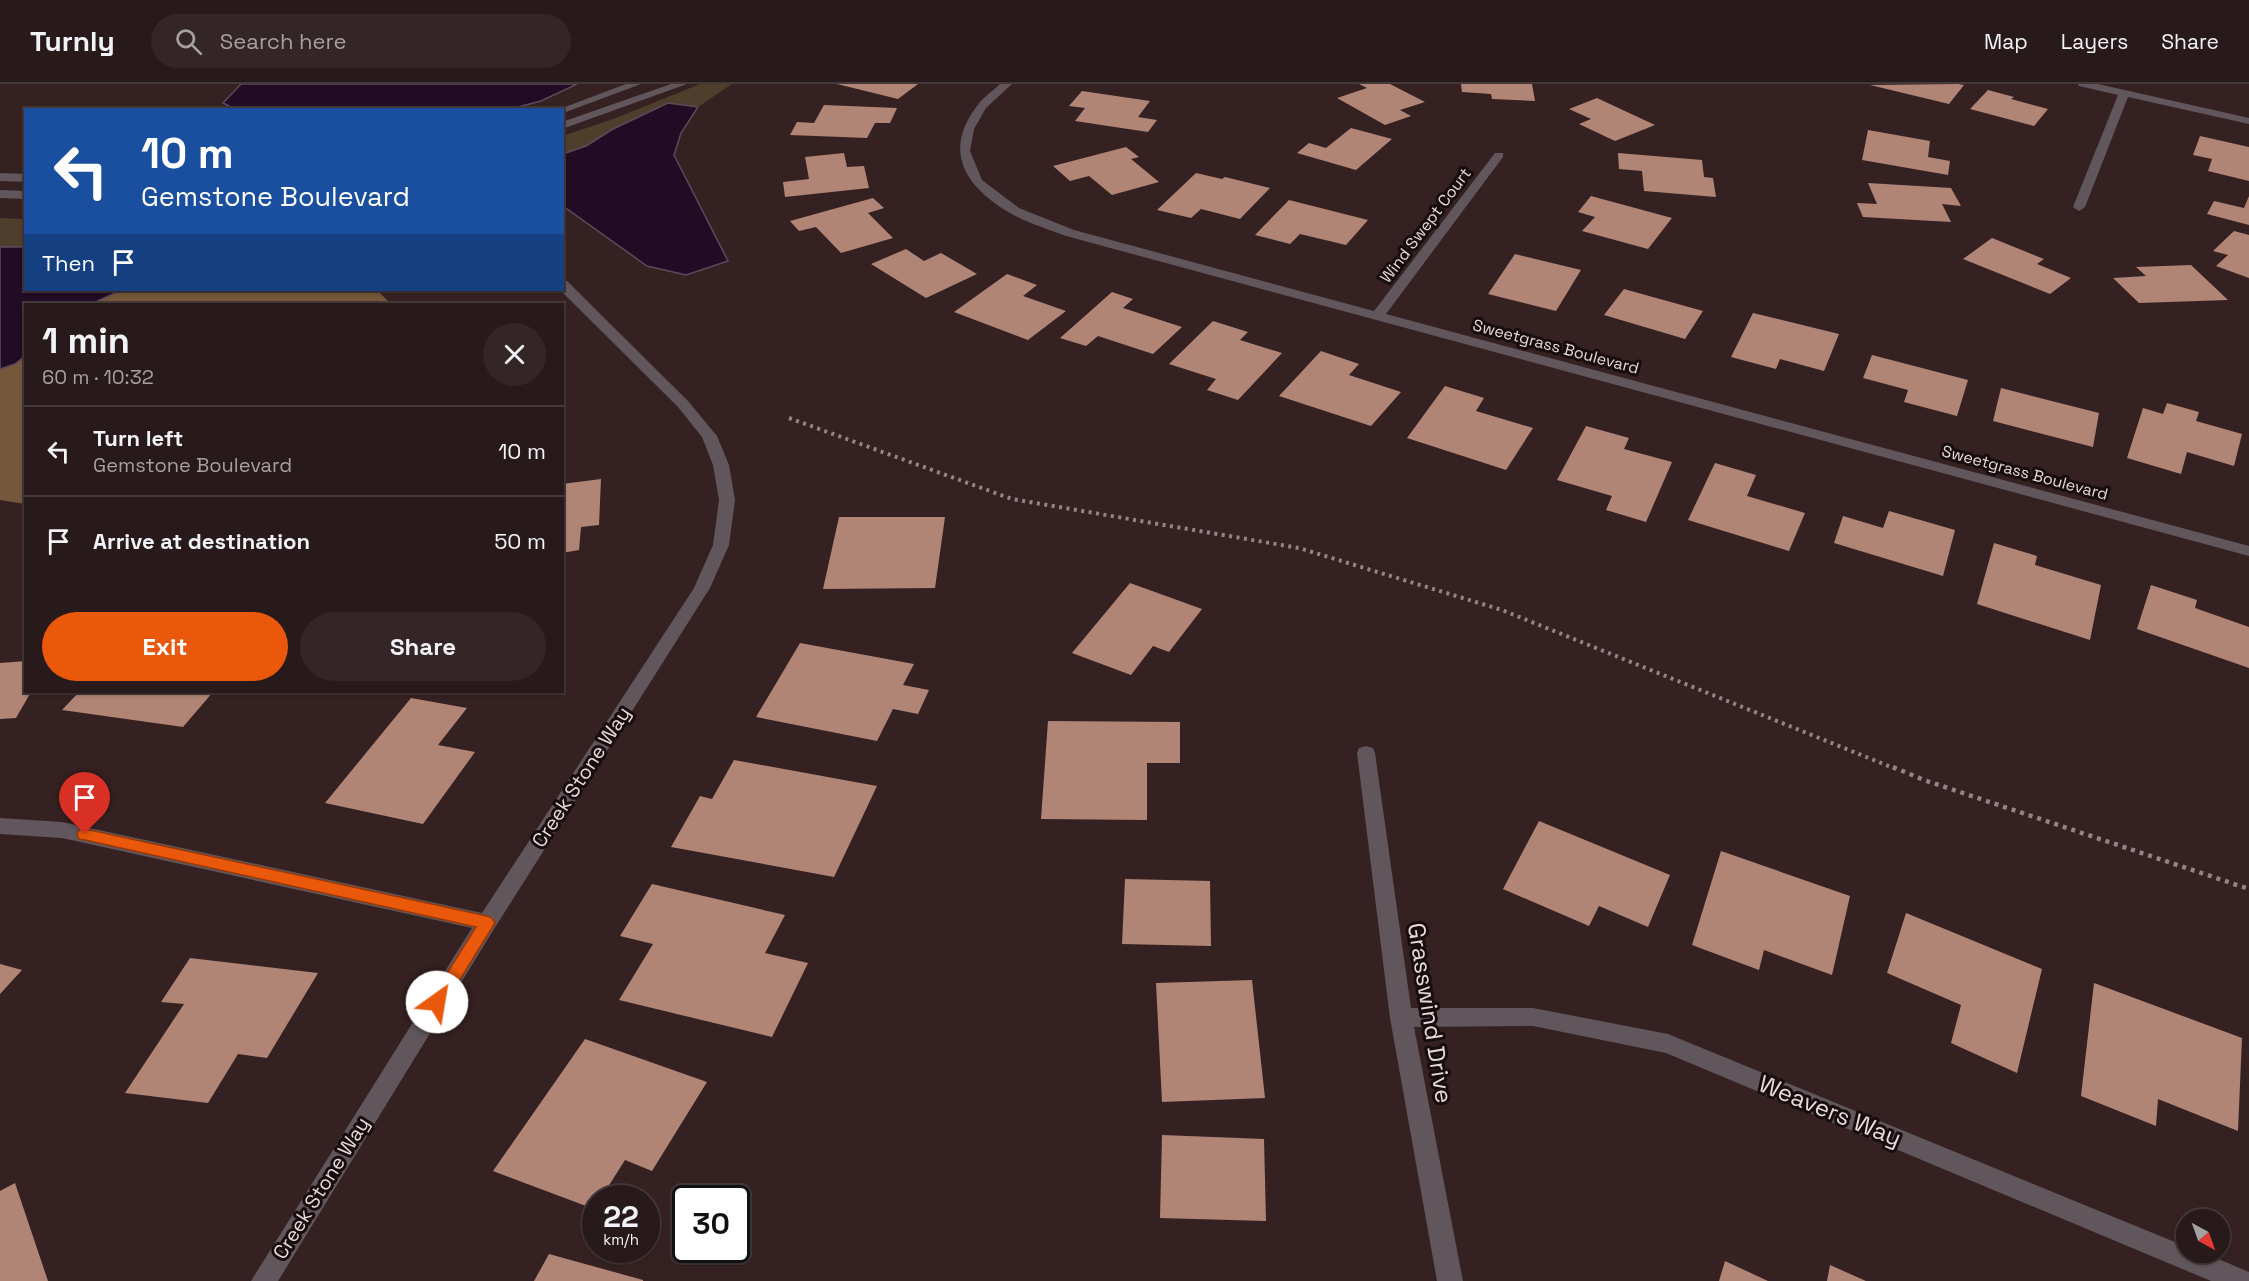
<!DOCTYPE html>
<html lang="en">
<head>
<meta charset="utf-8">
<style>
  body { margin:0; font-family:"Space Grotesk",sans-serif; background:#342627; color:#f1f3f6; height:100vh; display:flex; flex-direction:column; font-size:22px; white-space:nowrap }
  * { box-sizing:border-box; margin:0 }
  p { font-size:20px; color:#a5a0a2 }
  .icon { flex:none; width:33px; height:33px; fill:none; stroke:currentColor; stroke-width:2; stroke-linecap:round; stroke-linejoin:round }
  .map { position:relative; flex:1; overflow:hidden }
  .panel { position:absolute; left:24px; top:219px; width:540px; height:390px; display:flex; flex-direction:column; background:#28191a; border-radius:0px; box-shadow:0 2px 4px #0004,0 0 0 2px #443839 }
  .panel>* { flex:none }
  .banner { position:absolute; left:24px; top:24px; width:540px; height:183px; border-radius:0px; box-shadow:0 2px 4px #0004,0 0 0 2px #443839; background:#1a4fa0; color:#fff; overflow:hidden }
  .needle { width:39px; rotate:139deg }
  .fabs { position:absolute; left:2176px; top:1125px; display:grid; gap:12px }
  .fabs a { display:grid; place-items:center; width:54px; height:54px; border-radius:50%; background:#28191a; box-shadow:0 2px 4px #0004,0 0 0 2px #443839; font-size:30px }
  .speed { position:absolute; left:582px; top:1101px; display:flex; gap:12px; font-size:30px; font-weight:700; text-align:center }
  .speed>* { display:grid; place-content:center; width:78px; height:78px; border-radius:50%; background:#28191a; box-shadow:0 2px 4px #0004,0 0 0 2px #443839; line-height:1 }
  .speed small { font-size:15px; font-weight:400 }
  .speed .limit { border:3px solid #111; border-radius:9px; background:#fff; color:#111 }
  .pin { position:absolute; display:grid; place-items:center; width:51px; height:51px; color:#fff; margin:-62px -26px; border-radius:50% 50% 50% 0; rotate:-45deg; box-shadow:0 0 6px #0007 }
  .pin .icon { rotate:45deg }
  .me { position:absolute; width:66px; margin:-33px; rotate:32deg; stroke-linejoin:round; filter:drop-shadow(0 0 4px #0008) }
  .turn { display:flex; align-items:center; gap:21px; height:126px; padding:0 18px; font-size:27px }
  .turn .icon { width:78px; height:78px; stroke-width:2.5 }
  .turn b { display:block; font-size:42px; line-height:51px }
  .then { display:flex; align-items:center; height:57px; padding:0 18px; background:#0003; gap:12px; font-size:22px }
  .round { display:grid; place-items:center; flex:none; width:63px; height:63px; border-radius:32px; background:#342627 }
  .head { display:flex; align-items:center; justify-content:space-between; height:102px; padding:0 18px }
  h1 { font-size:36px; font-weight:600; line-height:45px }
  .action { display:flex; gap:12px; margin-top:auto; padding:12px 18px }
  .action a { flex:1; height:69px; border-radius:36px; background:#ea580c; color:#fff; font-size:24px; font-weight:600; line-height:69px; text-align:center }
  .action a+a { background:#342627; color:#f1f3f6 }
  ul { padding:0; list-style:none }
  li { display:flex; align-items:center; gap:18px; height:90px; padding:0 18px; border-top:2px solid #443839 }
  li div { flex:1 }
  li b { display:block; font-size:22px }
  li em { font-style:normal }
  header { display:flex; align-items:center; gap:36px; box-sizing:border-box; height:84px; padding:0 30px; background:#28191a; border-bottom:2px solid #443839 }
  header strong { font-size:28px }
  nav { display:flex; gap:33px; margin-inline-start:auto; font-size:21px }
  .search { width:420px; height:54px; background:#342627; display:flex; align-items:center; gap:15px; box-sizing:border-box; padding:0 21px; border-radius:33px; color:#a5a0a2; font-size:22px }
  .map>svg:first-child { display:block }
  .green { fill:#503e2d }
  .forest { fill:#75583b }
  .water { fill:#220b24; stroke:#5d495b; stroke-width:1.5 }
  .building { fill:#b08576 }
  .lines { fill:none; stroke-linecap:round; stroke-linejoin:round }
  .path-far1 { stroke:#958485; stroke-width:4; stroke-dasharray:3 4.5; stroke-linecap:butt }
  .path { stroke:#958485; stroke-width:4.5; stroke-dasharray:4 5; stroke-linecap:butt }
  .minor { fill:#60565b; fill-rule:evenodd }
  .route { fill:#ea580c; stroke:#983908; stroke-width:1.5 }
  .labels { text-anchor:middle; stroke-width:6; stroke-linejoin:round; paint-order:stroke }
  .far-street-label { font-size:16px; fill:#e8d9da; stroke:#170d0e }
  .street-label { font-size:20px; fill:#e8d9da; stroke:#170d0e }
  .near-street-label { font-size:24px; fill:#e8d9da; stroke:#170d0e }
</style>
</head>
<body>
<header>
<strong>Turnly</strong>
<div class="search"><svg class="icon" aria-label="search" viewBox="0 0 24 24"><circle cx="10" cy="10" r="6"/><path d="M15 15l6 6"/></svg>Search here</div>
<nav><a>Map</a><a>Layers</a><a>Share</a></nav>
</header>
<div class="map">
<svg width="2249" height="1197" viewBox="0 0 2249 1197">
  <rect width="100%" height="100%" fill="#362122"/>
  <path class="green" d="M700 0H732L698 23 668 19 613 45 586 62 563 70V52L616 34Z
    M0 134 25 135V163H0Z"/>
  <path class="forest" d="M122 206H377L391 220H91Z
    M25 272V420L0 416V285L15 280Z"/>
  <path class="water" d="M241 0H577L541 17 510 25H235L223 19Z
    M668 19 698 23 681 49 674 71 728 177 686 191 647 182 563 122V70L586 62 613 45Z
    M0 163H25L26 206H122L91 220H26L25 272 15 280 0 285Z"/>
  <path class="building" d="M837 0H918L898 15Z
    M1359 0H1390L1425 18 1400 26 1411 32 1385 41 1337 14 1367 4Z
    M1461 0H1532L1535 17 1492 15 1491 10 1462 8Z
    M1958 0 1964 1 1949 20 1870 1Z
    M1988 6 2014 13 2011 15 2048 25 2034 42 1970 25Z
    M1082 7 1150 17 1138 33 1157 36 1148 48 1075 37 1085 24 1069 22Z
    M1597 14 1655 41 1615 57 1579 40 1591 35 1569 25Z
    M824 21 897 24 890 39H875L867 54 790 51 797 38 814 39Z
    M1351 44 1392 55 1356 86 1297 69 1309 59 1326 64Z
    M1868 46 1930 57 1928 73 1950 77 1948 91 1862 76Z
    M2200 52 2249 63V97L2208 87 2212 75 2193 71Z
    M1126 63 1139 73 1131 75 1159 98 1112 111 1089 92 1070 97 1053 82Z
    M844 69 847 83 864 82 869 104 785 113 783 98 809 95 805 73Z
    M1618 69 1702 76 1704 93 1713 94 1716 113 1644 107 1642 87 1619 85Z
    M1196 89 1222 95 1225 93 1270 104 1240 135 1201 125 1191 134 1157 126Z
    M1868 99 1951 104 1961 122 1942 120 1951 138 1863 133 1857 119 1877 120Z
    M1591 112 1672 134 1648 165 1582 147 1595 133 1578 128Z
    M2249 112V141L2207 130 2214 117 2244 124Z
    M873 114 884 124 868 129 893 154 841 169 816 143 799 147 790 137Z
    M1289 116 1368 136 1346 161 1300 150 1290 160 1255 151Z
    M2234 147 2249 151V194L2216 182 2228 171 2213 167Z
    M1992 154 2044 175 2037 180 2071 194 2050 210 1963 175Z
    M906 165 924 177 941 169 977 190 926 214 871 180Z
    M1515 170 1581 186 1556 227 1488 210Z
    M2191 181 2228 216 2139 219 2113 194 2146 192 2136 183Z
    M1007 190 1037 201 1023 212 1066 227 1028 256 954 228Z
    M1624 205 1703 227 1685 255 1604 231Z
    M1112 208 1133 215 1123 224 1182 243 1153 270 1098 252 1086 262 1060 254Z
    M1753 229 1839 250 1824 287 1780 275 1776 285 1731 273Z
    M1213 237 1248 248 1240 256 1282 269 1238 316 1207 306 1216 295 1169 280Z
    M1321 267 1359 280 1349 291 1401 308 1371 342 1279 312Z
    M1872 271 1968 296 1957 332 1904 318 1908 306 1863 294Z
    M1445 302 1484 314 1476 327 1533 344 1506 386 1407 354Z
    M2001 304 2099 329 2093 363 1993 337Z
    M2167 319 2199 328 2196 337 2242 350 2234 382 2187 368 2181 390 2127 374 2143 324 2163 330Z
    M1586 342 1629 354 1624 365 1672 378 1646 438 1606 426 1612 412 1557 396Z
    M1715 379 1756 391 1747 412 1805 429 1789 467 1688 436Z
    M601 395 599 441 581 443 579 466 562 469V400Z
    M1889 427 1955 446 1943 492 1834 459 1843 432 1883 444Z
    M839 433H945L935 504 823 505Z
    M1994 459 2037 472 2035 481 2101 501 2090 556 1977 520Z
    M1130 499 1202 525 1169 568 1153 562 1131 591 1072 569Z
    M2151 501 2197 516 2195 524 2249 543V584L2137 545Z
    M800 559 914 580 903 601 929 606 918 630 893 625 877 657 756 633Z
    M26 577V608H31L16 634 0 635V579Z
    M79 608H213L183 643 62 626Z
    M411 614 467 624 438 661 475 668 423 740 325 719Z
    M1048 637 1180 638V679H1147V736L1041 735Z
    M734 676 877 702 834 793 671 763 700 712 712 715Z
    M1539 737 1670 791 1648 843 1599 822 1589 842 1503 805Z
    M1721 767 1850 812 1832 891 1764 866 1759 886 1692 861Z
    M1125 795 1210 797 1211 862 1122 860Z
    M652 800 785 831 765 869 808 879 772 953 619 916 653 860 620 852Z
    M1906 829 2042 885 2017 989 1951 959 1961 921 1887 889Z
    M190 874 318 889 267 974 238 970 208 1019 125 1009 184 920 161 918Z
    M0 880 22 886 0 910Z
    M1252 896 1265 1014 1162 1018 1156 899Z
    M2094 899 2242 954 2238 1047 2158 1015 2156 1042 2081 1012Z
    M585 955 707 998 652 1087 625 1076 601 1114H596L594 1125 493 1087Z
    M1162 1051 1264 1055 1266 1137 1160 1134Z
    M15 1099 48 1197H0V1107Z
    M549 1170 643 1196V1197H534Z
    M1725 1177 1768 1197H1719Z
    M1830 1181 1866 1197H1827Z"/>
  <g class="lines">
    <path class="path-far1" d="M789 334 1012 415 1299 464 1502 526 1896 685"/>
    <path class="path" d="M1893 683 1924 696 2249 805"/>
    <path class="minor" d="M626 0H641L566 28 562 29V26H557Z
      M671 0H687L562 45V38Z
      M1000 0H1012L986 24 974 45 970 67 982 96 1019 124 1074 146 1374 227 1495 69H1503V73L1386 230 2249 462V472L1066 152C1048 145 1027 139 1010 129 966 103 942 68 977 22 983 13 993 7 1000 0Z
      M2078 0H2098L2249 34V40L2128 13 2085 123 2079 127 2073 123 2118 11 2079 2Z
      M0 89 26 90V98L0 97Z
      M0 106 26 107V115L0 114Z
      M562 196 567 197 688 317 717 352 729 381 735 416 729 461 710 504 494 845 278 1197H251L472 844 62 754 0 750V734L62 738 482 829 694 504 713 461 719 416 713 381 702 353 678 323 560 206H562Z
      M1366 662 1373 664 1375 669 1411 924H1533L1668 950 2187 1163V1168H2202L2249 1188V1197H2211L1666 969 1533 942 1414 943 1463 1197H1437L1390 934 1357 669 1359 664Z"/>
  </g>
  <path class="route" d="M85 745 487 832 492 834 495 839 443 923 437 925 431 923 429 918 476 843 85 756 79 755 77 750 79 746Z"/>
  <g class="labels">
    <g class="far-street-label">
      <text transform="translate(1425 141) rotate(-53)" y="6">Wind Swept Court</text>
      <text transform="translate(1556 262) rotate(15)" y="6">Sweetgrass Boulevard</text>
      <text transform="translate(2025 388) rotate(15)" y="6">Sweetgrass Boulevard</text>
    </g>
    <g class="street-label">
      <text transform="translate(581 693) rotate(-57)" y="7">Creek Stone Way</text>
      <text transform="translate(321 1104) rotate(-58)" y="7">Creek Stone Way</text>
    </g>
    <g class="near-street-label">
      <text transform="translate(1430 929) rotate(81)" y="8">Grasswind Drive</text>
      <text transform="translate(1830 1027) rotate(22)" y="8">Weavers Way</text>
    </g>
  </g>
</svg>
<div class="fabs">
<a><svg class="needle" viewBox="-14 -14 28 28"><path d="M0-13l5 13h-10z" fill="#e53935"/><path d="M0 13l5-13h-10z" fill="#a5a0a2"/></svg></a>
</div>
<div class="speed"><div>22<small>km/h</small></div><div class="limit">30</div></div>
<div class="pin" style="left:85px;top:750px;background:#d93025"><svg class="icon" aria-label="arrive" viewBox="0 0 24 24"><path d="M6 21V4h12l-3 4 3 4H6"/></svg></div>
<svg class="me" style="left:437px;top:918px" viewBox="-20 -20 40 40"><circle r="19" fill="#fff"/><path d="M0-13L10 11 0 6-10 11z" fill="#ea580c"/></svg>
<div class="banner">
<div class="turn"><svg class="icon" aria-label="left" viewBox="0 0 24 24"><path d="M17 20v-9H6M10 6l-5 5 5 5"/></svg><div><b>10 m</b>Gemstone Boulevard</div></div>
<div class="then">Then<svg class="icon" aria-label="arrive" viewBox="0 0 24 24"><path d="M6 21V4h12l-3 4 3 4H6"/></svg></div>
</div>
<section class="panel">
<div class="head"><div><h1>1 min</h1><p>60 m · 10:32</p></div><a class="round"><svg class="icon" aria-label="close" viewBox="0 0 24 24"><path d="M6 6l12 12M18 6L6 18"/></svg></a></div>
<ul>
<li><svg class="icon" aria-label="left" viewBox="0 0 24 24"><path d="M17 20v-9H6M10 6l-5 5 5 5"/></svg><div><b>Turn left</b><p>Gemstone Boulevard</p></div><em>10 m</em></li>
<li><svg class="icon" aria-label="arrive" viewBox="0 0 24 24"><path d="M6 21V4h12l-3 4 3 4H6"/></svg><div><b>Arrive at destination</b></div><em>50 m</em></li>
</ul>
<div class="action"><a>Exit</a><a>Share</a></div>
</section>
</div>
</body>
</html>
